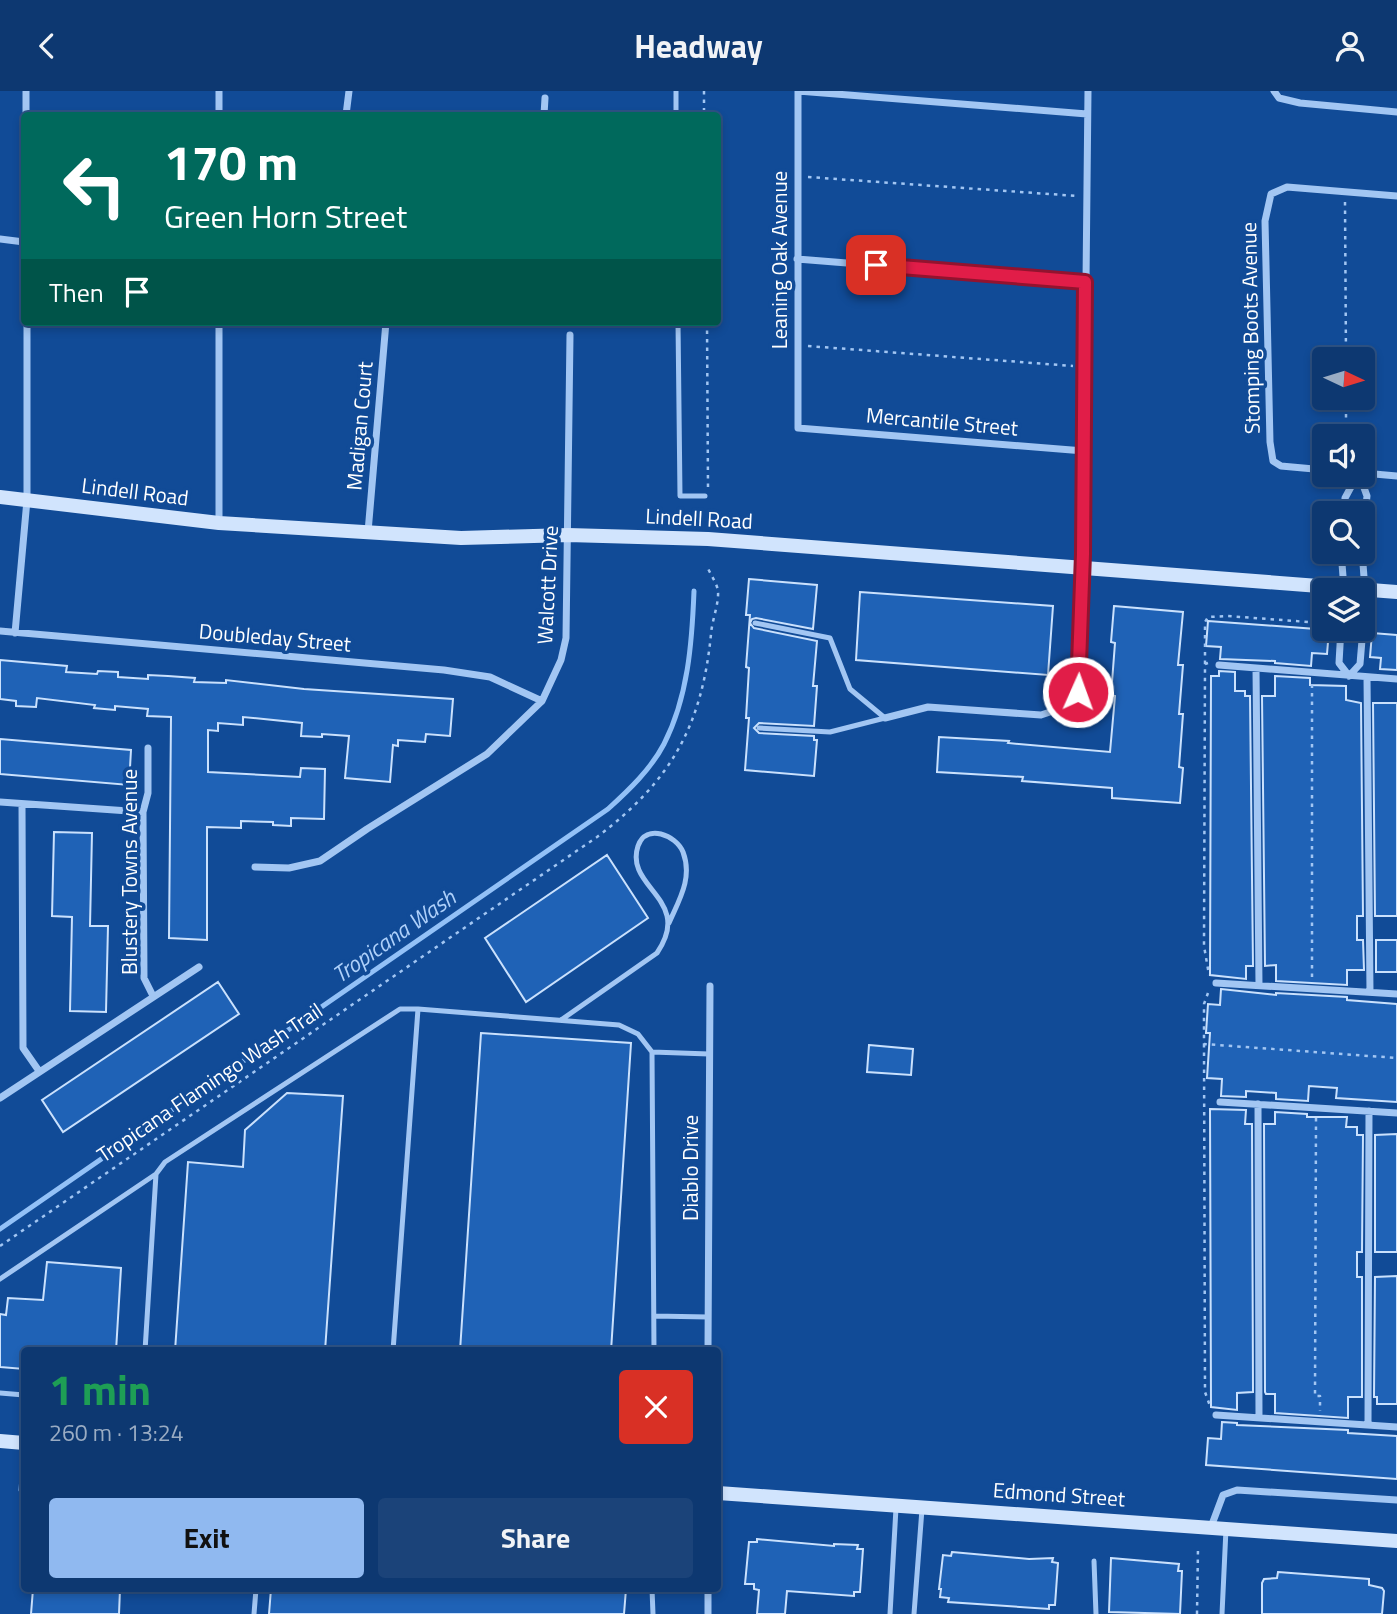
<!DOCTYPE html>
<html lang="en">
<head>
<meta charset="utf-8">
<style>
  body { margin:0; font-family:"Titillium Web",sans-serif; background:#1b4379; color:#f1f3f6; height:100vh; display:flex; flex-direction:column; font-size:26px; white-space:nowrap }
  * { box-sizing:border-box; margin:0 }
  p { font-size:23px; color:#9aacc3 }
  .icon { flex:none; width:38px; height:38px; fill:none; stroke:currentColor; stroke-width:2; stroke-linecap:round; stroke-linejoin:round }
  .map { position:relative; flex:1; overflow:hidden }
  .details { position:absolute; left:21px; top:1256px; width:700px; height:245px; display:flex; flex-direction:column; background:#0d3871; border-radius:7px; box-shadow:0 4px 10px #0003,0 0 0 2px #2d5284 }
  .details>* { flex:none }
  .top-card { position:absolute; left:21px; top:21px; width:700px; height:214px; border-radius:7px; box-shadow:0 4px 10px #0003,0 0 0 2px #2d5284; background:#00695c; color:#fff; overflow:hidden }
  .needle { width:46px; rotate:94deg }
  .tools { position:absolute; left:1312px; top:256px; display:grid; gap:14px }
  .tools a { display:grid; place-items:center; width:63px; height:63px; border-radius:7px; background:#0d3871; box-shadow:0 4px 10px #0003,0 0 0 2px #2d5284; font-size:35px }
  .pin { position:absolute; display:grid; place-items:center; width:60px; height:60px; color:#fff; margin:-30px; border-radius:14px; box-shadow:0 4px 10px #0006 }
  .me { position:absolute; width:77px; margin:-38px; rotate:2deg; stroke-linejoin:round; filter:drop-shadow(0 0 5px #0008) }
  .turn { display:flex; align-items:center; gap:24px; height:147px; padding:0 28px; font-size:32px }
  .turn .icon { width:91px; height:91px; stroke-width:2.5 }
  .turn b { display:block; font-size:49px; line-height:60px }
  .then { display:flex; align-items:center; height:66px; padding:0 28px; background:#0003; gap:14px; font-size:26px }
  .round { display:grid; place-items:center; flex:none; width:74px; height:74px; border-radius:7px; background:#1b4379 }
  .overview { display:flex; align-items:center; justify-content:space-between; height:119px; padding:0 28px }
  h1 { font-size:42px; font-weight:700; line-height:52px; color:#1e9e55 }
  .cta { display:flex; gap:14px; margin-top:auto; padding:14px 28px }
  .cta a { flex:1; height:80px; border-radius:7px; background:#90b9f0; color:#111; font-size:28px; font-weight:700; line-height:80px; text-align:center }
  .cta a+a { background:#1b4379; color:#f1f3f6 }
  header { display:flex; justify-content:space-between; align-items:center; height:91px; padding:0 28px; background:#0d3871; font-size:32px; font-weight:700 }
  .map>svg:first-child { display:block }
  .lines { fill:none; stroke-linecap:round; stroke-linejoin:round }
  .stream { stroke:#93c1f7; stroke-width:5 }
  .building { fill:#1f62b6; stroke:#cae1fd; stroke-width:2 }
  .path { stroke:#a2c6f3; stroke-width:2.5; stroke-dasharray:3.5 5; stroke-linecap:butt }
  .lane { stroke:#a2c6f3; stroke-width:5 }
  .street { stroke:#a2c6f3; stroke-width:7 }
  .secondary { stroke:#d1e4fd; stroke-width:14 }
  .route-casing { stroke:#92132f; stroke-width:18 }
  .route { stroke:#e11d48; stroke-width:12 }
  .labels { text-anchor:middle; stroke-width:7; stroke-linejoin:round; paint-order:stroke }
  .street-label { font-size:21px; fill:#fff; stroke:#114b97 }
  .water-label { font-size:23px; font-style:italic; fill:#aed0fa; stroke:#114b97 }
</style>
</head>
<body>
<header><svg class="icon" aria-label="back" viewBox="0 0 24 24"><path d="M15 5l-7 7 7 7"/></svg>Headway<svg class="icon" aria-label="person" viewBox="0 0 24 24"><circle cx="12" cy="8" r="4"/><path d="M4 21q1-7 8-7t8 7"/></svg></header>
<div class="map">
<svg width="1397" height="1523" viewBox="0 0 1397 1523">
  <rect width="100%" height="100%" fill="#114b97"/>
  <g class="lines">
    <path class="stream" d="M0 1138 608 718C629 699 651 678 664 653 688 606 692 552 694 500"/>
  </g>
  <path class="building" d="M749 488 817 494 813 538 756 527 752 528 750 532 754 537 817 550 813 595H817L814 635 759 632 754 637 759 642 814 645V649H817L814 685 745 679 749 627H746L749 577 746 576 750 524H746Z
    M860 501 1053 515 1048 584 856 569Z
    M1114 515 1183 521 1178 574H1183L1179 623H1183L1179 676 1183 677 1180 712 1112 707V697L1022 690 1023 686 937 681 939 646 1009 650 1008 652 1110 661 1115 605 1111 604 1115 552 1111 551Z
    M1208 530 1329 539 1327 563 1312 562 1311 575 1275 572V570L1220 568 1221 556 1206 555Z
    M1372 542 1397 544V579L1380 578 1381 567 1370 566Z
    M0 569 67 575 66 581 97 583 98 580 118 581V586L148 588V584L168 585 195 587 194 591 226 592V589L304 598 453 608 450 645 426 643 425 651 398 649V655L393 654 390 691 345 687 349 645 322 643V646L301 645 302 632 243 626V634L218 632V640L208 639V681L300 686 301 677 325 678 324 728 291 727V735L273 734V731L241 730V737L207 736V849L169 847 171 626 147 625 148 618 115 615V619L94 617 95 614 37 607 36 616 16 615V610L0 608Z
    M1219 580 1235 581V600H1245V605H1250L1253 875H1246V888L1210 884 1211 585H1219Z
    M1275 585 1310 587V594L1346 595V609L1361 612 1363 825H1357V849H1363L1364 879H1347V894L1276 890V874L1265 875 1262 605H1275Z
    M1373 612H1397V825H1375Z
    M0 648 131 659 129 694 0 683Z
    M54 741 92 742 90 835H108L106 921 70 920 72 826 52 825Z
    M607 764 648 827 526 911 485 847Z
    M1376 849H1397V881H1376Z
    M218 891 239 923 63 1041 42 1009Z
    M1221 898 1276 904V902L1347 906V909L1397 913V1011L1336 1007 1337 997 1309 995 1308 1010 1276 1008V1002L1246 1000V1006L1221 1005 1222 988 1207 987 1210 942H1206L1208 913 1220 914Z
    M481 942 631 952 611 1260H460Z
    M869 954 913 958 911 984 867 981Z
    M287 1002 343 1005 325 1260H175L188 1071 243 1076 245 1039Z
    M1210 1018 1246 1019 1245 1033H1252L1253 1301 1237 1302V1319L1211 1316Z
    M1275 1021 1307 1023V1026H1347L1346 1036H1357V1044H1363L1362 1161H1357V1186H1362V1306H1348V1327L1275 1322V1303H1266L1265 1301 1264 1033H1275Z
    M1397 1043V1161H1375V1044Z
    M47 1171 121 1177 116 1260H24V1278L0 1276V1223L6 1224 8 1207 43 1209Z
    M1397 1185V1313H1377V1306H1374L1375 1186Z
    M1222 1331 1237 1332V1334L1348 1339V1342L1397 1345V1388L1206 1374 1208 1347 1221 1348Z
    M757 1448 834 1455V1453L858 1454 857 1458H863L860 1501H854V1505L787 1500 785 1523H757L759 1499 754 1498V1493H745L749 1451H757Z
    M952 1461 1029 1468 1053 1467 1052 1471 1058 1472 1055 1514H1049V1518L948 1511 949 1507 940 1506 941 1498H939L943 1464 951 1465Z
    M1111 1467 1179 1473 1178 1480H1182L1180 1523 1109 1521Z
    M1278 1481 1369 1488V1494L1382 1497 1384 1500 1382 1523H1262V1492L1264 1488 1277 1487Z
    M33 1498H120L119 1523H31Z
    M271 1498H626L624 1523H269Z"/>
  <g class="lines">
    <path class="path" d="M704 0V24
      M808 86 1077 105
      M1345 111 1346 268
      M707 231 708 397
      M808 255 1073 275
      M1346 306V345
      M1208 572 1205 573 1204 855 1209 884
      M1205 573V531L1208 526 1228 525 1321 532 1325 535
      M1312 886V592
      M1208 902 1204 913V953L1397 967
      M1204 953 1205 1301 1210 1315
      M1316 1027 1315 1305H1320V1320
      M0 1155 597 746C671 690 702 635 711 543 712 529 719 513 718 500 717 492 710 483 707 475
      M1197 1523 1198 1457"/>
    <path class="lane" d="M676 0V24
      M678 231 680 405H705
      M755 532 830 547 850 598 885 627
      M759 637 830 641 885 627
      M418 918 619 934 638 943 652 961 654 1260
      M561 929 657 862C694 808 624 797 638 755 646 732 676 744 683 761 693 787 679 809 669 832
      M652 961 709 963
      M0 1188 156 1083
      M654 1225 708 1226
      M145 1260 156 1083 165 1071 400 918H418L393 1260
      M0 1302 24 1304
      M24 1361 21 1399 24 1404
      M1094 1470 1096 1523
      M652 1498 653 1523
      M254 1523 256 1498
      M890 1523 896 1417
      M914 1523 922 1418
      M1222 1523 1226 1438"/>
    <path class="street" d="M26 0V24
      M798 0V337L1084 360
      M798 0 1087 23
      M1274 0 1279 7 1300 12 1397 21
      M219 24V0
      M346 24 349 0
      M544 24 545 7
      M0 148 24 151
      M797 168 1085 191
      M1325 379 1281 375 1273 370 1270 351 1265 130 1271 103 1287 96 1397 105
      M1363 382 1397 385
      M1359 383 1367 405 1363 443
      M1344 422 1345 407 1358 383
      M219 432V231
      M368 441 386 231
      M1341 460 1344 498
      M1362 460 1365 499 1363 530
      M1341 537 1339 572 1349 585 1360 573 1363 537
      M0 540 444 579 490 586 542 610
      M15 542 27 409V231
      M1219 574 1397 588
      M1256 577 1259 894
      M1367 586 1370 901
      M885 627 928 616 1041 624 1071 614 1078 602 1083 477 1088 0
      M148 657V702L143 721 144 887 153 905
      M0 711 143 721
      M22 713 23 957 39 980
      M255 776 289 777 320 770 367 738 487 663 542 610 561 569 566 547 570 244
      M1216 892 1397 903
      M0 1007 199 876
      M1220 1011 1397 1022
      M1258 1013 1259 1327
      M708 1260 710 895
      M1216 1324 1397 1336
      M1368 1334 1369 1020
      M1211 1436 1223 1404 1237 1399 1397 1409
      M708 1498V1523"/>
    <path class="secondary" d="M0 406 219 432 461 447 568 444 708 448 1397 501
      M0 1350 24 1352
      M718 1402 1397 1450"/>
  </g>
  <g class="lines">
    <defs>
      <path id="route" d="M876 174 1085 191 1083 463 1078 601"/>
    </defs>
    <use href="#route" class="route-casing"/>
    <use href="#route" class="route"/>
  </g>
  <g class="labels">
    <g class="street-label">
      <text transform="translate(780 169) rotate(-90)" y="7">Leaning Oak Avenue</text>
      <text transform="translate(1251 237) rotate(-91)" y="7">Stomping Boots Avenue</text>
      <text transform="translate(942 331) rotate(5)" y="7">Mercantile Street</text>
      <text transform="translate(360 335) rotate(-85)" y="7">Madigan Court</text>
      <text transform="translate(135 401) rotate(7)" y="7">Lindell Road</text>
      <text transform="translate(699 428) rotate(3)" y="7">Lindell Road</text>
      <text transform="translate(548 494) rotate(-87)" y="7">Walcott Drive</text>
      <text transform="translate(275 547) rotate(5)" y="7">Doubleday Street</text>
      <text transform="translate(130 781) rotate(-90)" y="7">Blustery Towns Avenue</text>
      <text transform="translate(210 992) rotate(-34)" y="7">Tropicana Flamingo Wash Trail</text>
      <text transform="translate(691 1077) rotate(-90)" y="7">Diablo Drive</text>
      <text transform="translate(1059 1404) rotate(4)" y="7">Edmond Street</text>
    </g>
    <g class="water-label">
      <text transform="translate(394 845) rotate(-35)" y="8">Tropicana Wash</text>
    </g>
  </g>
</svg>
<div class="tools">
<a><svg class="needle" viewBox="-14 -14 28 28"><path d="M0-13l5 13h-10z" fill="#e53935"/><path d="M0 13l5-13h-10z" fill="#9aacc3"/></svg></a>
<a><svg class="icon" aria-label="sound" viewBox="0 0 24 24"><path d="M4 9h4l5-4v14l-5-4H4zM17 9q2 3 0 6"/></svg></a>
<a><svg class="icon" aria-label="search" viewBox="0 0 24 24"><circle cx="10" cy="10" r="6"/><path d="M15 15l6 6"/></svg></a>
<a><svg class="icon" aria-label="layers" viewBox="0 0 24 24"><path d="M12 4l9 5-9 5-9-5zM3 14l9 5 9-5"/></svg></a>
</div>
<div class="pin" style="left:876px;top:174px;background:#d93025"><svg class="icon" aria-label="arrive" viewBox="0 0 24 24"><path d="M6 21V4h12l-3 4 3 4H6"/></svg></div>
<svg class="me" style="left:1078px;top:601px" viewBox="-20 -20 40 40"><circle r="17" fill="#e11d48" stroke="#fff" stroke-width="3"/><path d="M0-11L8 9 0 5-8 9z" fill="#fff"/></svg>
<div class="top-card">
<div class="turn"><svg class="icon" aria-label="left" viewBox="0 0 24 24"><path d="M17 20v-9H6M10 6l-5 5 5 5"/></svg><div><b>170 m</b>Green Horn Street</div></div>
<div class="then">Then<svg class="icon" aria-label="arrive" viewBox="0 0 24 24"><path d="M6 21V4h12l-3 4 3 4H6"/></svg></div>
</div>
<section class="details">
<div class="overview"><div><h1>1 min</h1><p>260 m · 13:24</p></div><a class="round" style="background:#d93025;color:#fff"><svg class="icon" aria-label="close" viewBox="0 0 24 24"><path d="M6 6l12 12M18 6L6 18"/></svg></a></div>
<div class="cta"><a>Exit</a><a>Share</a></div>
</section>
</div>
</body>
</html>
